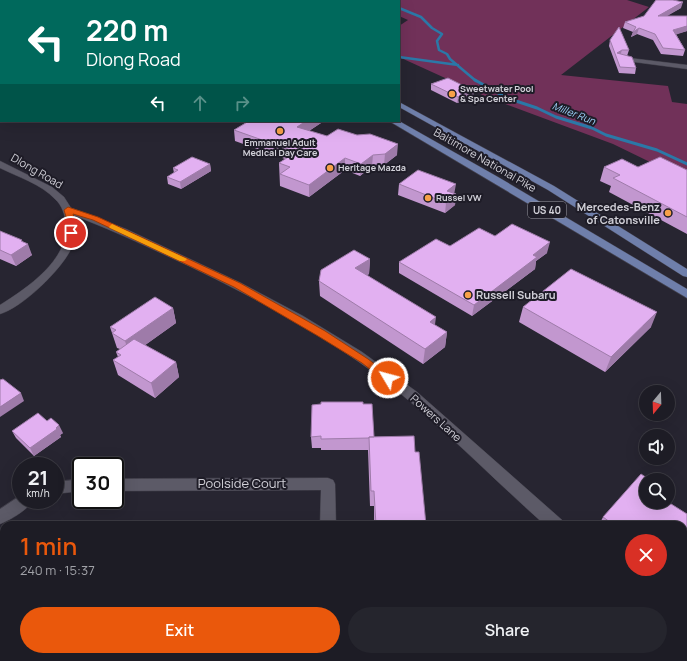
<!DOCTYPE html>
<html lang="en">
<head>
<meta charset="utf-8">
<style>
  body { margin:0; font-family:Manrope,sans-serif; background:#25252d; color:#f1f3f6; height:100vh; display:flex; flex-direction:column; font-size:15px; white-space:nowrap }
  * { box-sizing:border-box; margin:0 }
  p { font-size:13px; color:#a0a1a7 }
  .icon { flex:none; width:22px; height:22px; fill:none; stroke:currentColor; stroke-width:2; stroke-linecap:round; stroke-linejoin:round }
  .map { position:relative; flex:1; overflow:hidden }
  .panel { position:absolute; left:0px; top:521px; width:687px; height:140px; display:flex; flex-direction:column; background:#1d1c25; border-radius:12px 12px 0 0; box-shadow:0 4px 16px #0002,0 0 0 1px #3b3a42 }
  .panel>* { flex:none }
  .guide { position:absolute; left:0px; top:0px; width:400px; height:122px; box-shadow:0 4px 16px #0002,0 0 0 1px #3b3a42; background:#00695c; color:#fff; overflow:hidden }
  .needle { width:26px; rotate:199deg }
  .tools { position:absolute; left:639px; top:385px; display:grid; gap:8px }
  .tools a { display:grid; place-items:center; width:36px; height:36px; border-radius:50%; background:#1d1c25; box-shadow:0 4px 16px #0002,0 0 0 1px #3b3a42; font-size:20px }
  .speed { position:absolute; left:12px; top:457px; display:flex; gap:8px; font-size:20px; font-weight:700; text-align:center }
  .speed>* { display:grid; place-content:center; width:52px; height:52px; border-radius:50%; background:#1d1c25; box-shadow:0 4px 16px #0002,0 0 0 1px #3b3a42; line-height:1 }
  .speed small { font-size:10px; font-weight:400 }
  .speed .limit { border:2px solid #111; border-radius:6px; background:#fff; color:#111 }
  .pin { position:absolute; display:grid; place-items:center; width:34px; height:34px; color:#fff; margin:-17px; border:2px solid #fff; border-radius:50%; box-shadow:0 1px 4px #0007 }
  .me { position:absolute; width:44px; margin:-22px; rotate:307deg; stroke-linejoin:round; filter:drop-shadow(0 0 3px #0008) }
  .turn { display:flex; align-items:center; gap:14px; height:84px; padding:0 20px; font-size:18px }
  .turn .icon { width:52px; height:52px; stroke-width:2.5 }
  .turn b { display:block; font-size:28px; line-height:34px }
  .lanes { display:flex; align-items:center; height:38px; padding:0 20px; background:#0003; justify-content:center; gap:20px; direction:ltr }
  .lanes .off { opacity:.35 }
  .round { display:grid; place-items:center; flex:none; width:42px; height:42px; border-radius:21px; background:#25252d }
  .headline { display:flex; align-items:center; justify-content:space-between; height:68px; padding:0 20px }
  h1 { font-size:24px; font-weight:600; line-height:30px; color:#ea580c }
  .cta { display:flex; gap:8px; margin-top:auto; padding:8px 20px }
  .cta a { flex:1; height:46px; border-radius:24px; background:#ea580c; color:#fff; font-size:16px; font-weight:600; line-height:46px; text-align:center }
  .cta a+a { background:#25252d; color:#f1f3f6 }
  .map>svg:first-child { display:block }
  .forest { fill:#713159 }
  .lines { fill:none; stroke-linecap:round; stroke-linejoin:round }
  .stream-far1 { stroke:#2b78a7; stroke-width:2.5 }
  .stream { stroke:#2b78a7; stroke-width:3 }
  .minor-casing { stroke:#42404b; stroke-width:1 }
  .major-casing { stroke:#42404b; stroke-width:1 }
  .minor { fill:#5c5a67; fill-rule:evenodd }
  .major { fill:#6f7fab; fill-rule:evenodd }
  .wall { fill:#c297cf }
  .shaded-wall { fill:#9e7ba9 }
  .building { fill:#e2b0f1; stroke:#9e7ba9 }
  .route { fill:#ea580c; stroke:#983908 }
  .slow { fill:#f59e0b }
  .poi-dot { fill:#f7a149; stroke:#1e1c27; stroke-width:1.5 }
  .labels { text-anchor:middle; stroke-width:4; stroke-linejoin:round; paint-order:stroke }
  .far-poi-label { font-size:9px; font-weight:bold; fill:#d1d0d8; stroke:#1e1c27; text-anchor:start }
  .far-water-label { font-size:10px; font-style:italic; fill:#9ed6fe; stroke:#1e1c27 }
  .shield { fill:#1e1c27; stroke:#9b9aa3; stroke-width:1 }
  .shield-label { font-size:10px; font-weight:bold; fill:#d1d0d8 }
  .street-label { font-size:11px; fill:#d1d0d8; stroke:#1e1c27 }
  .poi-label { font-size:11px; font-weight:bold; fill:#d1d0d8; stroke:#1e1c27; text-anchor:end }
  .near-street-label { font-size:13px; fill:#d1d0d8; stroke:#1e1c27 }
</style>
</head>
<body>
<div class="map">
<svg width="687" height="661" viewBox="0 0 687 661">
  <rect width="100%" height="100%" fill="#272531"/>
  <path class="forest" d="M354 0H627L649 7 561 75 668 86 672 102 687 104V180L613 144 489 98 399 57V26L408 20 399 16V1Z"/>
  <g class="lines">
    <path class="stream-far1" d="M381 0 383 1
      M399 8 421 17 432 28 442 34 437 41 439 50 447 54 450 59 476 81
      M399 57 458 65"/>
    <path class="stream" d="M475 80 507 98 537 108 556 117 592 128 606 135 657 150 687 164"/>
    <defs>
      <path id="minor" d="M0 23H1V27H0Z
        M621 57 687 65V69L619 60 617 59Z
        M0 161 52 187 64 197 71 208 126 229 241 283 303 316 362 352 417 392 562 520 564 525H545C490 476 439 423 381 378 323 334 257 299 191 267 154 250 117 232 78 217L75 216C76 227 77 238 71 249 61 270 23 307 0 314V305C27 288 69 260 66 224 65 215 62 205 55 199 41 184 18 177 0 168Z
        M328 478 333 480 335 484 336 525H320L321 490 115 491V479Z
        M81 479V491L55 494V482Z
        M21 495V500H33C28 510 10 520 0 524V509Z
        M683 614 687 616V636L683 634Z
        M84 657H102V661H84Z"/>
      <path id="major" d="M135 0H142L143 1H136Z
        M169 0H176L177 1H170Z
        M399 102 554 186 687 269V277L683 276 548 190 399 107Z
        M389 121H399L498 177 687 289V298Z"/>
    </defs>
    <use href="#minor" class="minor-casing"/>
    <use href="#major" class="major-casing"/>
    <use href="#minor" class="minor"/>
    <use href="#major" class="major"/>
  </g>
  <path class="wall" d="M0 0 1 1V19L0 18Z
    M215 0H318L315 1H218Z
    M681 8 666 16 687 31 676 34 685 50 683 56 661 54 653 40 637 34 631 37 633 32 623 28 625 22Z
    M610 40 629 50 627 56 636 68 635 74 619 73 609 46Z
    M431 84 473 97 457 103 431 90Z
    M249 121H324L309 131 327 136 397 155 384 165 372 166 360 176 345 170 309 197 280 186 279 163 285 159 235 141 234 130Z
    M210 164 211 171 181 189 168 184 167 177 174 173 173 168Z
    M604 167H638L687 170V234L609 192 611 186 600 181Z
    M399 184 454 194H456L455 205 445 213 398 195Z
    M0 231 23 242 32 255 16 266 0 259Z
    M495 236 547 253 536 261 535 269 472 316 399 273V262L450 246Z
    M370 259 369 274 367 275 435 325 447 332 445 347 423 364 320 296 319 281Z
    M523 307 651 327 605 372 519 322Z
    M173 308 176 323 145 345 176 362 179 377 155 398 118 375 113 360 118 357 116 352 120 349 117 348 110 327Z
    M363 404 374 437 415 452 426 525H374V506H370L368 450H321V448H312L311 437Z
    M12 431 63 433 60 435 61 437 34 456 16 438Z
    M646 502 687 514V597L683 594V525H599L603 517Z"/>
  <path class="shaded-wall" d="M301 0H318L315 1H299Z
    M683 2 681 8 657 22 658 16Z
    M687 26V31L672 36 673 30Z
    M639 28 637 34 631 37 633 32Z
    M622 50 620 56 617 53Z
    M474 91 473 97 457 103 458 97Z
    M0 103H1V116H0Z
    M306 121H324L298 138 297 127Z
    M398 144 397 155 384 165 385 154Z
    M373 155 372 166 360 176 361 164Z
    M345 158V170L309 197V185Z
    M210 164 211 171 181 189 180 182Z
    M456 184 454 195 447 191Z
    M456 194 455 205 445 213 446 203Z
    M22 240 24 246 28 244 32 255 16 266 11 255 21 241Z
    M550 242 547 253 536 261 535 269 472 316 474 305 533 255Z
    M370 259 369 274 355 283V268Z
    M173 308 176 323 130 356 125 341Z
    M657 312 651 327 605 372 611 357Z
    M436 317 434 332 430 322Z
    M447 332 445 347 423 364 425 349Z
    M176 362 179 377 155 398 151 383Z
    M21 393 24 401 0 417V407Z
    M59 425 63 433 60 435 61 437 34 456 30 448Z
    M20 657H30L25 660V661H21Z"/>
  <path class="building" d="M0 0H11L13 1H1V12L0 11Z
    M230 0H301L299 1H233Z
    M656 0H673L683 2 658 16H687V26L673 30 685 50 663 48 655 34 639 28 633 32 636 27 625 22 644 16Z
    M619 27 629 50H622L617 53 632 57 636 68 620 67 610 40Z
    M0 68H1V103H0Z
    M448 78 474 91 458 97 431 84Z
    M249 121H306L297 127 327 136 338 129 357 135 370 134 398 144 385 154 373 155 361 164 345 158 309 185 280 174 290 167 279 163 296 152 234 130Z
    M192 157 210 164 180 182 167 177 178 170 173 168Z
    M660 157 687 170V217L613 178 620 175 604 167 622 159 638 167Z
    M418 170 456 184 447 191 456 194 446 203 399 184Z
    M512 224 550 242 533 255 537 257 474 305 399 262 436 239 450 246 479 228 495 236Z
    M0 231 22 240 21 241 28 244 11 255 0 250Z
    M354 250 370 259 355 268 436 317 430 322 447 332 425 349 319 281 321 270Z
    M571 269 657 312 611 357 523 307Z
    M155 297 173 308 125 341 112 333 116 330 110 327Z
    M134 339 176 362 151 383 113 360 121 355 116 352Z
    M3 379 21 393 0 407V380Z
    M321 402H363V404H372L374 437H369V438L321 439V436L311 437 312 405 321 404Z
    M38 413 47 421 51 418 59 425 56 428 57 429 30 448 12 431Z
    M414 436 415 452H419L426 525H376L374 491H371L369 437Z
    M641 474 650 480H646V502H668L687 514V577L683 574V525H614L603 517Z
    M4 616V657H20L21 661H0V618Z"/>
  <path class="route" d="M68 207 98 217 240 283 325 331 368 359 393 378 388 382 385 381 362 363 318 336 234 287 93 220 73 214 75 220V233L74 234H68L67 220 64 210Z"/>
  <path class="slow" d="M112 224 185 258 187 259 185 261H180L110 228 109 227Z"/>
  <g class="poi-dot">
    <circle cx="452" cy="94" r="4"/>
    <circle cx="280" cy="131" r="4"/>
    <circle cx="330" cy="168" r="4"/>
    <circle cx="428" cy="198" r="4"/>
    <circle cx="668" cy="213" r="4"/>
    <circle cx="468" cy="295" r="4"/>
  </g>
  <g class="labels">
    <g class="far-poi-label">
      <text x="460" y="92">Sweetwater Pool<tspan x="460" dy="10">&amp; Spa Center</tspan></text>
      <text x="280" y="146" text-anchor="middle">Emmanuel Adult<tspan x="280" dy="10">Medical Day Care</tspan></text>
      <text x="338" y="171">Heritage Mazda</text>
      <text x="436" y="201">Russel VW</text>
    </g>
    <g class="far-water-label">
      <text transform="translate(574 113) rotate(21)" y="4">Miller Run</text>
    </g>
    <rect class="shield" x="528" y="202" width="38" height="16" rx="3"/>
    <g class="shield-label">
      <text x="547" y="214">US 40</text>
    </g>
    <g class="street-label">
      <text transform="translate(485 160) rotate(30)" y="4">Baltimore National Pike</text>
      <text transform="translate(37 171) rotate(30)" y="4">Dlong Road</text>
      <text transform="translate(436 418) rotate(42)" y="4">Powers Lane</text>
    </g>
    <g class="poi-label">
      <text x="660" y="211">Mercedes-Benz<tspan x="660" dy="13">of Catonsville</tspan></text>
      <text x="476" y="299" text-anchor="start">Russell Subaru</text>
    </g>
    <g class="near-street-label">
      <text x="242" y="488">Poolside Court</text>
    </g>
  </g>
</svg>
<div class="tools">
<a><svg class="needle" viewBox="-14 -14 28 28"><path d="M0-13l5 13h-10z" fill="#e53935"/><path d="M0 13l5-13h-10z" fill="#a0a1a7"/></svg></a>
<a><svg class="icon" aria-label="sound" viewBox="0 0 24 24"><path d="M4 9h4l5-4v14l-5-4H4zM17 9q2 3 0 6"/></svg></a>
<a><svg class="icon" aria-label="search" viewBox="0 0 24 24"><circle cx="10" cy="10" r="6"/><path d="M15 15l6 6"/></svg></a>
</div>
<div class="speed"><div>21<small>km/h</small></div><div class="limit">30</div></div>
<div class="pin" style="left:71px;top:233px;background:#d93025"><svg class="icon" aria-label="arrive" viewBox="0 0 24 24"><path d="M6 21V4h12l-3 4 3 4H6"/></svg></div>
<svg class="me" style="left:388px;top:378px" viewBox="-20 -20 40 40"><circle r="17" fill="#ea580c" stroke="#fff" stroke-width="3"/><path d="M0-11L8 9 0 5-8 9z" fill="#fff"/></svg>
<div class="guide">
<div class="turn"><svg class="icon" aria-label="left" viewBox="0 0 24 24"><path d="M17 20v-9H6M10 6l-5 5 5 5"/></svg><div><b>220 m</b>Dlong Road</div></div>
<div class="lanes"><svg class="icon" aria-label="left" viewBox="0 0 24 24"><path d="M17 20v-9H6M10 6l-5 5 5 5"/></svg><svg class="icon off" aria-label="ahead" viewBox="0 0 24 24"><path d="M12 20V5M6 11l6-6 6 6"/></svg><svg class="icon off" aria-label="right" viewBox="0 0 24 24"><path d="M7 20v-9h11M14 6l5 5-5 5"/></svg></div>
</div>
<section class="panel">
<div class="headline"><div><h1>1 min</h1><p>240 m · 15:37</p></div><a class="round" style="background:#d93025;color:#fff"><svg class="icon" aria-label="close" viewBox="0 0 24 24"><path d="M6 6l12 12M18 6L6 18"/></svg></a></div>
<div class="cta"><a>Exit</a><a>Share</a></div>
</section>
</div>
</body>
</html>
